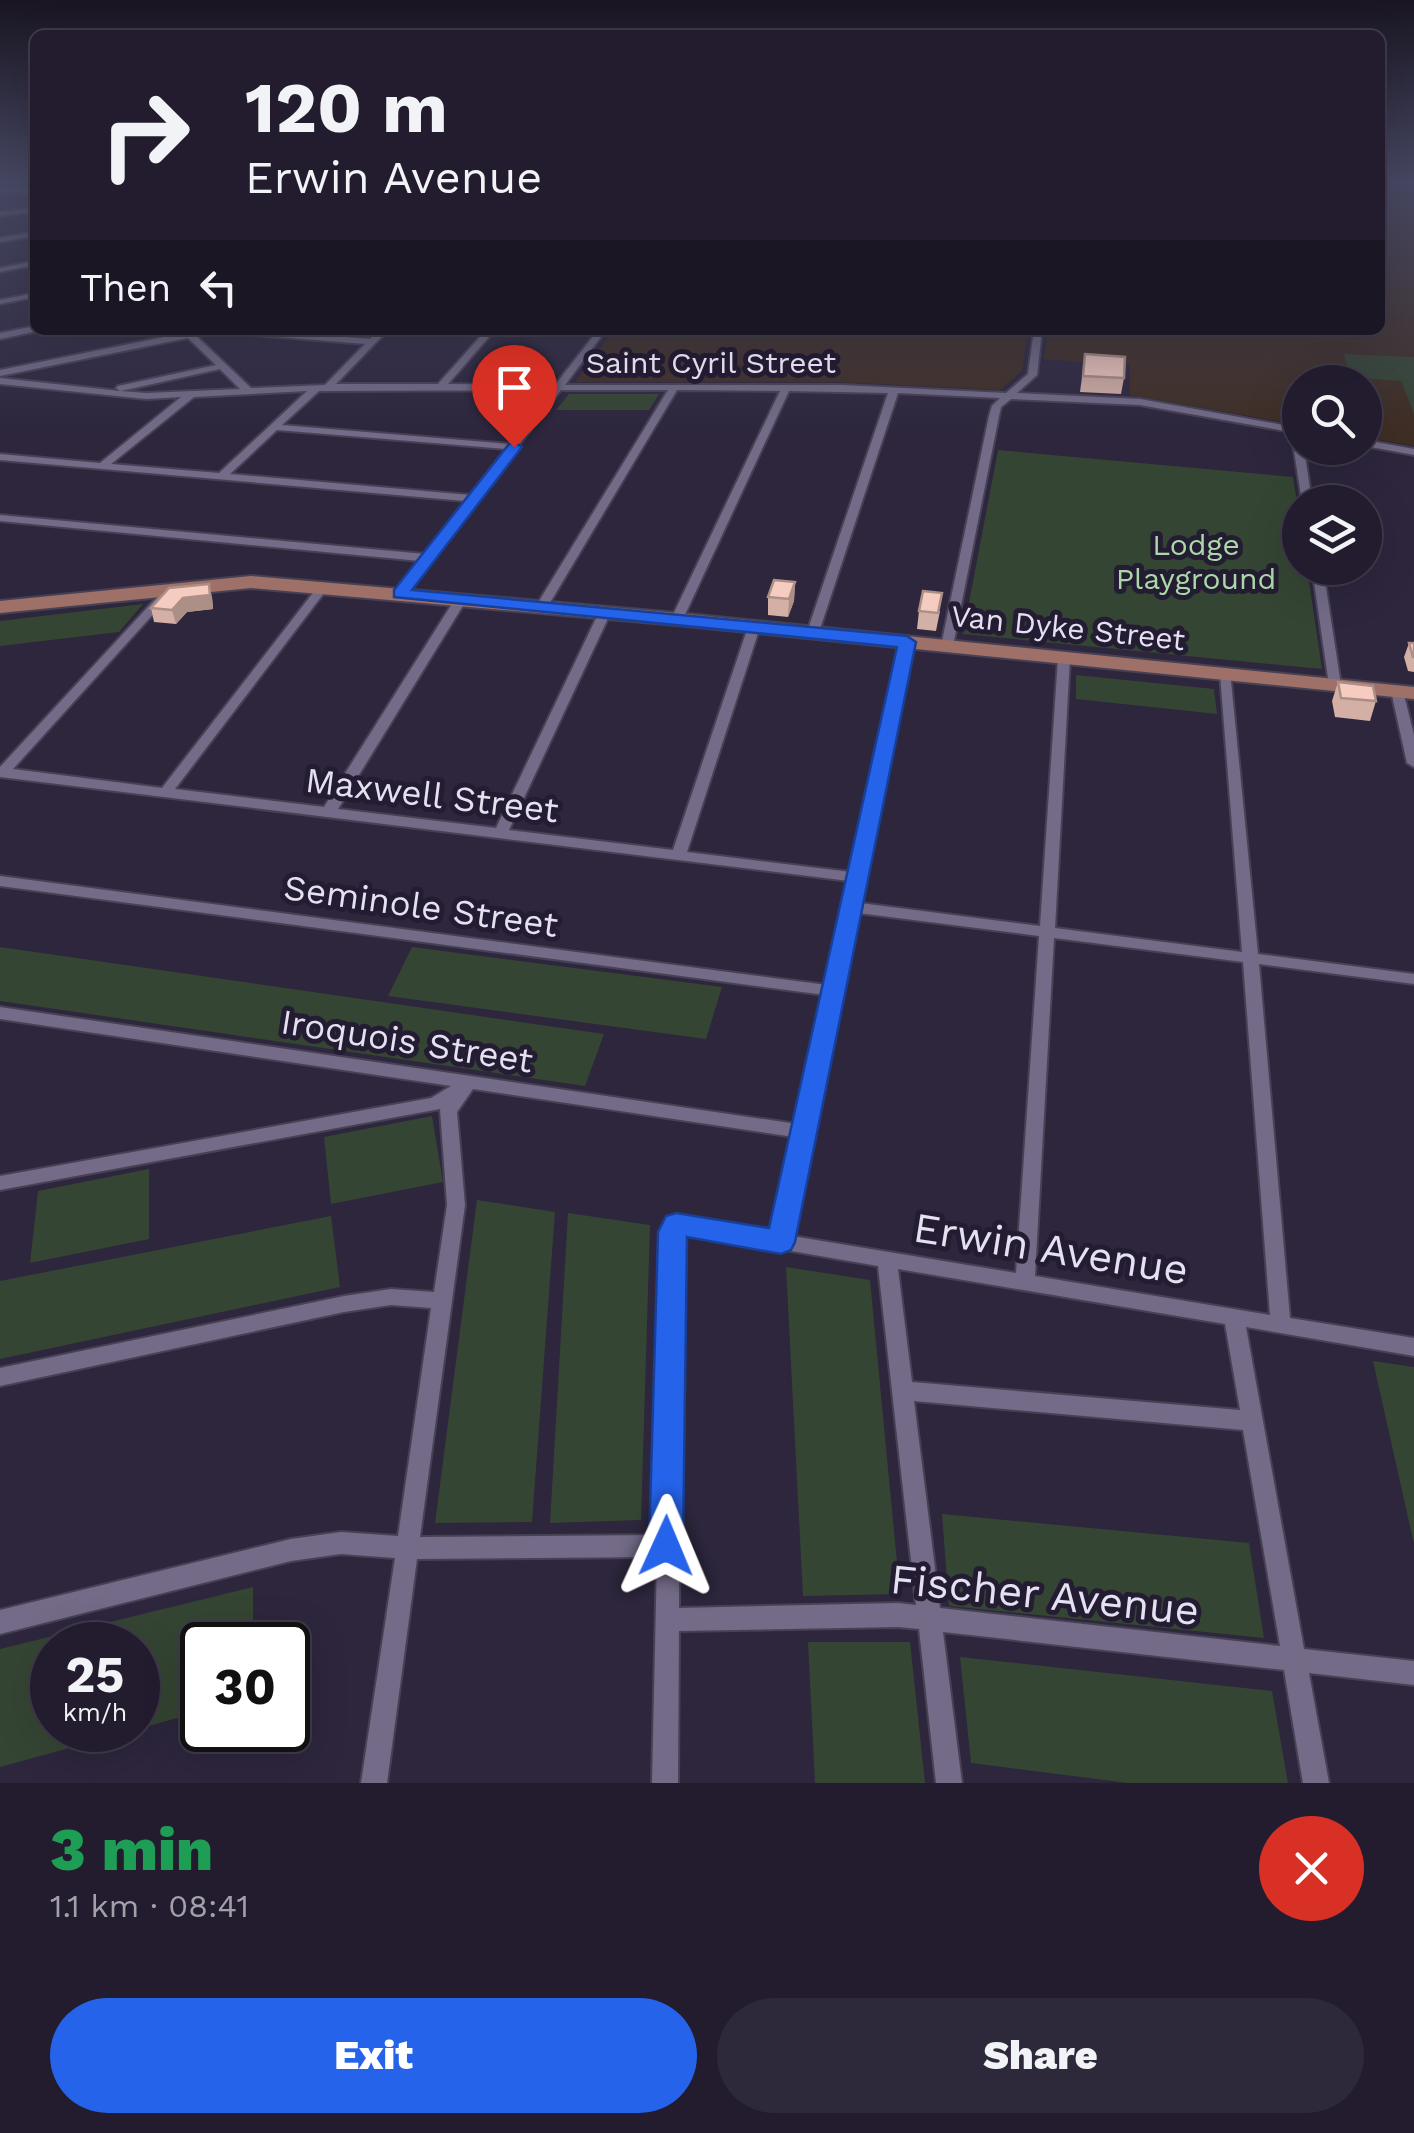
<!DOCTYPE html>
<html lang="en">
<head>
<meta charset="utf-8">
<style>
  body { margin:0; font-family:"Work Sans",sans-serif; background:#2e293a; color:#f1f3f6; height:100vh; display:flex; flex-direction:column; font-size:38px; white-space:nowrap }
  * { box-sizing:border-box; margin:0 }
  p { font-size:32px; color:#a2a1aa }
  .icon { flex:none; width:55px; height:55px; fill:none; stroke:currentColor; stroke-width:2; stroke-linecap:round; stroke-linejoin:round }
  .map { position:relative; height:1783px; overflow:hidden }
  .drawer { display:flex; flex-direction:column; background:#221c2e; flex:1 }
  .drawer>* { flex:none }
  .guide { position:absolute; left:30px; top:30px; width:1355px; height:305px; border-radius:15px; box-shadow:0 10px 40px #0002,0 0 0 2px #3f3a4a; background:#221c2e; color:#f1f3f6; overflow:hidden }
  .buttons { position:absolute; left:1282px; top:365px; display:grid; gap:20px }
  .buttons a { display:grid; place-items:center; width:100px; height:100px; border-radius:50%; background:#221c2e; box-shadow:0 10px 40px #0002,0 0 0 2px #3f3a4a; font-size:50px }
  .speed { position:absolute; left:30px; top:1622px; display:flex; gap:20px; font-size:50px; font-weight:700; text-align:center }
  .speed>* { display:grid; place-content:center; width:130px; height:130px; border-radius:50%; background:#221c2e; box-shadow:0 10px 40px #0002,0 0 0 2px #3f3a4a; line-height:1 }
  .speed small { font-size:25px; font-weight:400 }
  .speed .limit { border:5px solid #111; border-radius:15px; background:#fff; color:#111 }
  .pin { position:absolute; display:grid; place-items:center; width:85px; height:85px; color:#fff; margin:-102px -42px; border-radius:50% 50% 50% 0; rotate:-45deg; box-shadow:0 0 10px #0007 }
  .pin .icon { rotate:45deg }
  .me { position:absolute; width:110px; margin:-55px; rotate:1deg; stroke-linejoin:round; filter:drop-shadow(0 0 8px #0008) }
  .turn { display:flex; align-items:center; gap:35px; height:210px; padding:0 50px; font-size:45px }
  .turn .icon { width:130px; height:130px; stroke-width:2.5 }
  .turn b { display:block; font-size:70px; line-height:85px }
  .then { display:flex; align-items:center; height:95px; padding:0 50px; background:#0003; gap:20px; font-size:38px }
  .round { display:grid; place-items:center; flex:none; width:105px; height:105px; border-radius:52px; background:#2e293a }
  .head { display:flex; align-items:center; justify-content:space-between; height:170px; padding:0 50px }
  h1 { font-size:60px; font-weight:800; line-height:75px; color:#1e9e55 }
  .action { display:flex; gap:20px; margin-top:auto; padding:20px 50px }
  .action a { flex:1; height:115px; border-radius:60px; background:#2563eb; color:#fff; font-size:40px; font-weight:800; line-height:115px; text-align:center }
  .action a+a { background:#2e293a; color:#f1f3f6 }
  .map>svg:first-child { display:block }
  .industrial { fill:#3f2e24 }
  .green { fill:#354533 }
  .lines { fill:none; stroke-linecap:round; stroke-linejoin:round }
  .street-casing { stroke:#474155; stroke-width:4 }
  .primary-casing { stroke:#474155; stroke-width:4 }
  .street { fill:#736b87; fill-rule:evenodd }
  .primary { fill:#9f7067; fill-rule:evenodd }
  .wall { fill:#d4afa5 }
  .shaded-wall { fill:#ac8f86 }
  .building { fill:#f6ccc0; stroke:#ac8f86; stroke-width:2.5 }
  .route { fill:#2563eb; stroke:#184099; stroke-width:2.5 }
  .labels { text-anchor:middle; stroke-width:10; stroke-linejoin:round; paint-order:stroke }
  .far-street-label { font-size:30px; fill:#e5e1f1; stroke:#231c33 }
  .far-park-label { font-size:30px; fill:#acd8a7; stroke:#231c33 }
  .street-label { font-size:35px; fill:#e5e1f1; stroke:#231c33 }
  .near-street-label { font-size:42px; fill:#e5e1f1; stroke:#231c33 }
</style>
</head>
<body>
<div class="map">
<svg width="1414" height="1783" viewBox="0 0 1414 1783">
  <rect width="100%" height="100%" fill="#2d263d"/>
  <path class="industrial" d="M1380 184 1414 185V446L1365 437V382H1300V425L1130 395V366L1044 359 1048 330H1380Z
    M613 330H1028L1022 371 1000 390 840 382H575Z"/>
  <path class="green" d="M1344 354 1414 357V414L1401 381 1349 377Z
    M569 394H659L649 410H556Z
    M998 450 1293 477 1300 522V568H1307L1322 669 963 634Z
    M143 604 119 632 0 646V621Z
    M1076 675 1214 689 1217 714 1076 699Z
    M0 947 604 1034 585 1086 0 1001Z
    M412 947 722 987 706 1039 388 996Z
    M432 1116 443 1182 331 1204 324 1137Z
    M149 1169V1239L30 1263 38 1191Z
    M477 1200 555 1212 532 1522 435 1523Z
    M568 1213 650 1225 641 1520 550 1523Z
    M331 1216 340 1287 0 1359V1281Z
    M786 1267 870 1280 900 1594 803 1596Z
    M1373 1361 1414 1367V1544Z
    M942 1514 1249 1543 1264 1638 949 1606Z
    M253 1587V1645H202V1711L138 1729V1645H52V1730H135L0 1767V1649Z
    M808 1642H910L925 1783H815Z
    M960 1657 1272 1691 1288 1783H1128L971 1763Z"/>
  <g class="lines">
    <defs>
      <path id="street" d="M0 187 35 189V193L0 191Z
        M35 208V212L0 216V212Z
        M35 232V236L0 242V238Z
        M35 261V265L0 272V268Z
        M35 293V297L0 304V300Z
        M35 326V330L38 331 0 339V333Z
        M181 330H190L251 388 325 385 365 344 228 333 224 330H259L370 339 379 330H388L336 384H438L486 330H495L448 384 555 385 598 330H606L565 385H842L1006 393 1028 374 1034 330H1042L1037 375 1017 393 1140 399 1300 428V448H1304L1312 502H1302L1291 432 1140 405 1011 399 1001 407 999 416 953 646 947 650 941 646 989 416 992 406 1000 398 898 393 819 632 813 636 807 632 888 393 789 391 683 619 677 623 671 619 780 391 677 390 548 606 542 610 536 606 668 390H561L404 596 400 597 394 594 420 561 0 521V515L425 554 465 501 0 460V454L100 463 181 397 146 399 0 384V378L120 391 116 388 118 386 216 365 188 338 0 376V370L184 333ZM220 369 240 389 146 393 121 391ZM551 390 510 444 282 425 319 391ZM307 391 219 473 111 464 194 397ZM277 430 506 449 470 495 230 474Z
        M1365 440 1414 449V455L1365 446Z
        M1312 568H1323L1341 685 1335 689 1329 685Z
        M323 584 327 585V589L175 789 324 807 455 599 461 596 467 599 338 809 496 828 599 612 605 608 611 612 509 830 673 850 748 627 754 623 760 627 687 852 851 872 901 642 907 638 913 642 860 903 1040 926 1058 658 1064 654 1070 658 1055 928 1242 952 1220 674 1226 670 1230 671 1258 954 1414 974V984L1259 964 1290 1318 1414 1338V1356L1246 1327 1304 1649 1414 1661V1685L1309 1673 1329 1783H1303L1284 1670 943 1632 962 1783H936L919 1629 898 1627 679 1631 678 1783H652L657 1557 417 1559 387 1783H361L395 1558 341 1554 291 1561 0 1634V1610L291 1539 341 1532 398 1536 431 1308 391 1305 344 1312 0 1386V1368L344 1296 391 1289 434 1292 447 1205 440 1109 0 1190V1176L431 1098 451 1086 0 1019V1007L797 1124 825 995 0 886V876L827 985 849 881 0 777V767L158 596 162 595 168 598 166 600 13 769 162 788 319 585ZM858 913 1039 936 1016 1273 792 1236ZM1054 938 1243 962 1270 1315 1035 1276ZM473 1089 794 1137 774 1233 676 1216 669 1219 663 1232 657 1535 420 1537 465 1205 457 1112ZM681 1232 878 1266 916 1605 898 1603 679 1608ZM898 1269 1225 1324 1240 1410 912 1382ZM914 1401 1243 1430 1280 1646 940 1608Z
        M1397 687 1403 691 1414 735V767L1407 763 1391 691Z"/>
      <path id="primary" d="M251 576 677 613 1414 687V699L677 625 251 588 0 613V601Z"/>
    </defs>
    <use href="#street" class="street-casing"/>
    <use href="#primary" class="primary-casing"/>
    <use href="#street" class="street"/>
    <use href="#primary" class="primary"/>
  </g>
  <path class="wall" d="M1085 354 1124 378 1121 394 1080 392Z
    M795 582 794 601 788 617 768 615V597Z
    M212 597 213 609 187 612 176 624 154 622 151 608Z
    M919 611H940L936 631 917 629Z
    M1409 643H1414V672L1408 671 1404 657Z
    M1338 682 1376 701 1370 721 1335 717 1332 701Z"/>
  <path class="shaded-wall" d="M795 582 794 601 788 617 789 599Z
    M209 584 212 597 213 609 187 612 176 624 172 610 183 598Z"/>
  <path class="building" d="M1085 354 1125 357 1124 378 1083 376Z
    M774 580 795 582 789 599 768 597Z
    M209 584 210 595 183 598 172 610 151 608 169 588Z
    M923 591 942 593 938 613 919 611Z
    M1409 643H1414V657H1413Z
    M1338 682 1373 686 1376 701 1341 698Z"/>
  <linearGradient id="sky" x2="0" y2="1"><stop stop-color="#191522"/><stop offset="0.42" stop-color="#464762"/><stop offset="1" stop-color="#464762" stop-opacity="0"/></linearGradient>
  <rect width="1414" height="433" fill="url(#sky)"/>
  <path class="route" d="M514 442 522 447 412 590 907 636 916 642 795 1242 791 1250 781 1254 687 1237 683 1546 678 1558 666 1563 654 1558 649 1546 658 1232 666 1216 676 1213 769 1228 897 647 394 597V590L509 444Z"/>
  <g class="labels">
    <g class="far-street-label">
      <text x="711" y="373">Saint Cyril Street</text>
      <text transform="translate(1068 628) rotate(6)" y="10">Van Dyke Street</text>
    </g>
    <g class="far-park-label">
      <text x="1196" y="555">Lodge<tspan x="1196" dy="34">Playground</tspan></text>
    </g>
    <g class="street-label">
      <text transform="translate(432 795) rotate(7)" y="12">Maxwell Street</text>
      <text transform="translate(421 906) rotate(8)" y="12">Seminole Street</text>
      <text transform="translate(407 1041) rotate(9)" y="12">Iroquois Street</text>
    </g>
    <g class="near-street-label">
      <text transform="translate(1051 1248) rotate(9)" y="15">Erwin Avenue</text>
      <text transform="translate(1045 1594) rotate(6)" y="15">Fischer Avenue</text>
    </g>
  </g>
</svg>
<div class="buttons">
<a><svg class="icon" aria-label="search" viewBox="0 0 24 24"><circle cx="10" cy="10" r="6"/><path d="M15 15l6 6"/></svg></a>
<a><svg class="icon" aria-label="layers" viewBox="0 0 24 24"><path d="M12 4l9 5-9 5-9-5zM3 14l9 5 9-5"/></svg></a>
</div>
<div class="speed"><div>25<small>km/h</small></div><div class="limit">30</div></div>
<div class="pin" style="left:514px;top:447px;background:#d93025"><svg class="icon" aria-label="arrive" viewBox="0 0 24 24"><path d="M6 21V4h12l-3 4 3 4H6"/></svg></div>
<svg class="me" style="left:666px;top:1546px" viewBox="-20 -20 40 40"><path d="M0-17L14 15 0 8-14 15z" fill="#2563eb" stroke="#fff" stroke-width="4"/></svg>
<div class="guide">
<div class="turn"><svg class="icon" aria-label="right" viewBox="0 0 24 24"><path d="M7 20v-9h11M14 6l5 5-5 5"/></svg><div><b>120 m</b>Erwin Avenue</div></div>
<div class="then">Then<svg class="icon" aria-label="left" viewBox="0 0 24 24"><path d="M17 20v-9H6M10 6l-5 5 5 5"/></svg></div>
</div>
</div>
<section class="drawer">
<div class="head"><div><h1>3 min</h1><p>1.1 km · 08:41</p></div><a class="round" style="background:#d93025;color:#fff"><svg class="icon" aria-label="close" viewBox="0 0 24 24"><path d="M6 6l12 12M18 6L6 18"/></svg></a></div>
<div class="action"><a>Exit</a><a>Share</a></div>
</section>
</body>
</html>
